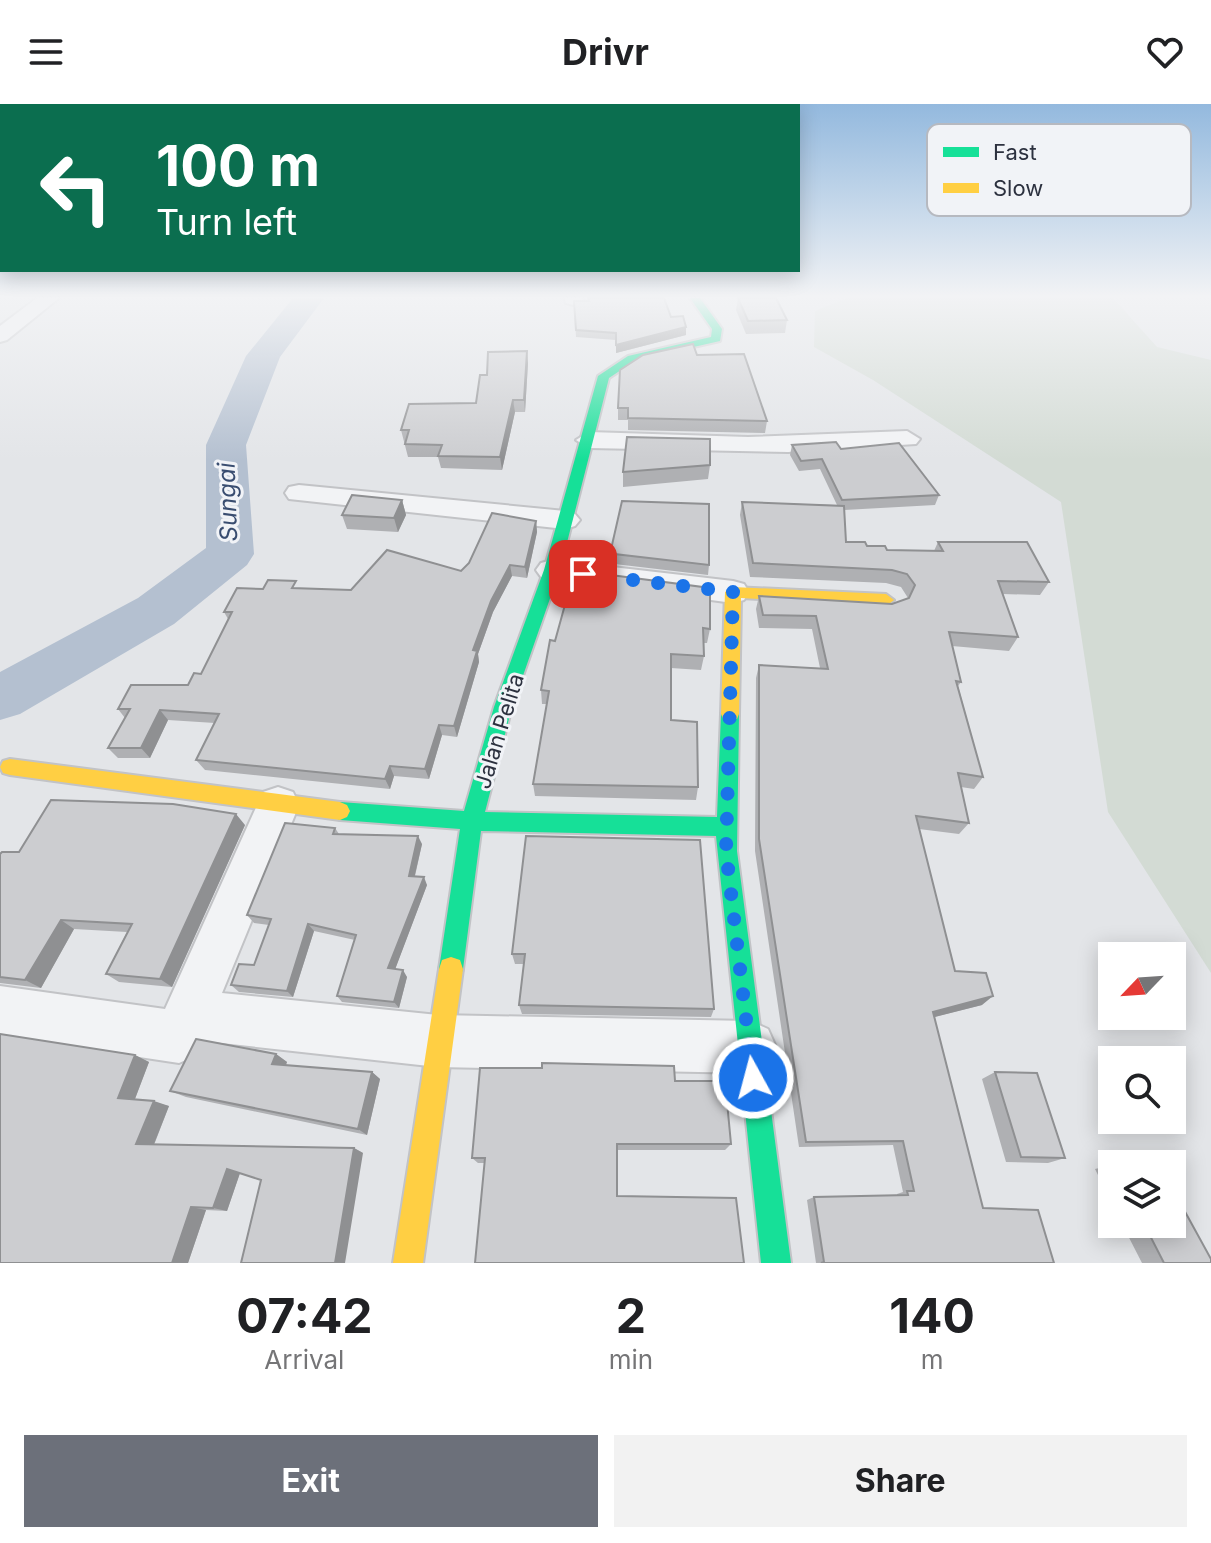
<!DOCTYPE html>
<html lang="en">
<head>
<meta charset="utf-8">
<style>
  body { margin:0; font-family:Inter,sans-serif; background:#f2f2f2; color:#202124; height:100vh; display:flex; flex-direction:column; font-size:30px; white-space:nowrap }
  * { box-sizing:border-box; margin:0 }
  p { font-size:26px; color:#757577 }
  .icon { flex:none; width:44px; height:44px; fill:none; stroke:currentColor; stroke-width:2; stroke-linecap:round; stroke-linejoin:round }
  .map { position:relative; height:1159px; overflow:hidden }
  .sheet { display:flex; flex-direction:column; background:#fff; flex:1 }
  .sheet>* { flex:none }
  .top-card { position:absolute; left:0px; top:0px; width:800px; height:168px; box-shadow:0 4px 20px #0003; background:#0b6e4f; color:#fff; overflow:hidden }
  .needle { width:52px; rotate:245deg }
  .fabs { position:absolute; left:1098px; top:838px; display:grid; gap:16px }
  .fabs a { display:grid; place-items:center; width:88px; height:88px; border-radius:0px; background:#fff; box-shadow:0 4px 20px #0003; font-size:40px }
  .pin { position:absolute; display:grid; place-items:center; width:68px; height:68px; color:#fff; margin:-34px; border-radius:16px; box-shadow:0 4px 12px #0006 }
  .me { position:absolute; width:88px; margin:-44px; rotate:353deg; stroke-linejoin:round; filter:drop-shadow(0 0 6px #0008) }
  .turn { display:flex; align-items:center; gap:28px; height:168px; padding:0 24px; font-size:36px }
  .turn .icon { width:104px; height:104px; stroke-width:2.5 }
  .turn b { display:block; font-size:56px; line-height:68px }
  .eta { display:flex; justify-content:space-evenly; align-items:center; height:136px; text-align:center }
  .eta b { font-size:48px; font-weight:700; line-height:56px }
  .primary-button { display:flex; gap:16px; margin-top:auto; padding:16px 24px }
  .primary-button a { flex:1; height:92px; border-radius:0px; background:#6c707a; color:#fff; font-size:32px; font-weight:700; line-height:92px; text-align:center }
  .primary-button a+a { background:#f2f2f2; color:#202124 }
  header { display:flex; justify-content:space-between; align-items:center; height:104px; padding:0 24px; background:#fff; font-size:36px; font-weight:700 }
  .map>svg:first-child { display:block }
  .green { fill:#d3dbd4 }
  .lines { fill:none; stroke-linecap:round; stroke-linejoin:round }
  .river { fill:#b4c0d0; fill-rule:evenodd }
  .street-casing { stroke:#c2c3c6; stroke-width:4 }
  .fast-casing { stroke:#c2c3c6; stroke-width:4 }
  .slow-casing { stroke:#c2c3c6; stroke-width:4 }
  .street { fill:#f2f3f5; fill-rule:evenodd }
  .fast { fill:#16e098; fill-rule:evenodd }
  .slow { fill:#ffcf43; fill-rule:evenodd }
  .wall { fill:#afb0b3 }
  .shaded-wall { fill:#8f9092 }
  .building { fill:#cccdd0; stroke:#8f9092; stroke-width:2 }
  .route { stroke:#1a73e8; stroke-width:14; stroke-dasharray:0 25.2 }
  .labels { text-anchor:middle; stroke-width:6; stroke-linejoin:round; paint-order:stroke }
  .street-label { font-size:22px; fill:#2c313f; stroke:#f1f3f7 }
  .water-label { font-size:24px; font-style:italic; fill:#394d70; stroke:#f1f3f7 }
  .key { fill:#f1f3f7; stroke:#b6b9c0; stroke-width:2 }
  .key-label { font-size:22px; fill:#2c313f }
</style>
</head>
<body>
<header><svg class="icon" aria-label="menu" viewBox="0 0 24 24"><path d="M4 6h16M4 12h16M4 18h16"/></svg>Drivr<svg class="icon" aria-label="heart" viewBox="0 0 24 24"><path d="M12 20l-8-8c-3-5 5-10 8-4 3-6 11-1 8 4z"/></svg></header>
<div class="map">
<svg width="1211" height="1159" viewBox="0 0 1211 1159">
  <rect width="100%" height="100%" fill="#e3e5e8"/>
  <path class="green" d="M847 194H1113L1157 243 1211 256V869L1108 708 1061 398 873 276 814 243 815 207Z"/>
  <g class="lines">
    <path class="river" d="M293 194H324L280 253 246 341 254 450 247 461 174 520 20 610 0 616V568L138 494 206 444V341L246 252Z"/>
    <defs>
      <path id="street" d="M37 194H59L7 236 0 238V222Z
        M564 194H582L583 195 573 201 566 199Z
        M907 327 920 335 916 340 788 348 589 344 576 336 589 328 748 333Z
        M299 381 565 407 575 410 580 416 575 422 565 425 289 395 285 389 289 383Z
        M552 456 733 477 744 480 749 488 744 496 733 499 541 473 536 466 541 459Z
        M278 683 293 688 299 701 222 889 438 911 750 917 768 925 776 943 768 961 750 969 438 963 203 937 197 951 179 959 0 932V882L165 905 263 688Z"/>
      <path id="fast" d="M690 194H700L722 225 720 237 636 256 609 274 560 466 512 603 485 708 717 713 721 610 723 605H737L739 610 737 747 791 1159H761L716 732 481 727 463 865 460 874 451 877 442 874 439 865 460 725 340 716 333 713 330 707 333 701 340 698 464 707 494 603 544 466 598 272 628 252 711 233 712 225Z"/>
      <path id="slow" d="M733 483 886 490 894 496 886 502 741 494 739 610 737 615H723L721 610 725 488Z
        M10 655 340 698 347 701 350 707 347 713 340 716 10 671 3 669 0 663 3 657Z
        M451 853 460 856 463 865 423 1159H393L439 865 442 856Z"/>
    </defs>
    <use href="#street" class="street-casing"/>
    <use href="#fast" class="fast-casing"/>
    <use href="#slow" class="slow-casing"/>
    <use href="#street" class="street"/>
    <use href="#fast" class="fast"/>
    <use href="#slow" class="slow"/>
  </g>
  <path class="wall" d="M587 194H664L671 213 686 223V231L616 249V236L576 233 574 197H588Z
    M738 194 787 216 785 229 746 230 736 206Z
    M697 251 767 317 765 329 628 326V316H618V304Z
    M528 259 525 308H515L502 366 441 364 438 353H408L401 326 476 299 487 271Z
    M792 341 841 345 939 391 935 401 844 406 846 438 887 446 934 447 938 438 1049 478 1040 491 1003 490 1018 533 1009 547 952 542 961 578 958 582 983 673 974 685 961 683 969 719 959 730 919 725 955 867 982 901 934 913 983 1104 1054 1159H815H816L807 1096 814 1093 897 1091V1090L903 1088 893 1041 799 1043 755 747 756 574 759 561 820 564 812 525 759 524 756 505 759 492 892 500 908 494 901 483 886 479 750 473 740 411 742 398 837 401 820 365 799 367 790 351Z
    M710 361 708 375 623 383V368Z
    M402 396 406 411 398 428 347 425 342 411Z
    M536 417 537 428 527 474 512 472 493 508 478 550 479 558 457 633 442 631 429 675 394 672 390 685 205 666 196 656 215 619 168 616 150 654H118L108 644 125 614 118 605 188 581 201 570 228 515 224 508 263 485 351 486 461 467Z
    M606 441 709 461 708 471 606 459Z
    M566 497 710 525 707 539H703L704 552 701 566 671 564V616L698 683 696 696 535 692 533 680 547 600H542L541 586Z
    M245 721 172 883 119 878 106 870 127 828 74 825 41 884 0 879V750Z
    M335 724 339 730 422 740 415 772 427 781 395 865 407 873 399 904 342 898 337 892 355 836 314 827 293 893 239 888 231 881 254 861 269 821 254 819 247 811Z
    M526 732 714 905 711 913 522 910 519 901 524 860H515L512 850Z
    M276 950 287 958 286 961 372 968 380 975 367 1031 186 993 170 987Z
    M135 951 149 958 135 995 169 1002 154 1041 354 1044 363 1049 261 1076 240 1069 227 1107 206 1106 188 1159H0Z
    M995 968 1065 1054 1048 1059 1006 1058 982 975Z
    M675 977 731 1040 725 1046H617V1092L743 1159 485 1059H478L472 1054Z
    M1112 1061V1099L1095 1065Z
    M1122 1120H1172L1211 1159H1142Z"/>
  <path class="shaded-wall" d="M686 223V231L616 249V241Z
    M527 247 528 259 525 308 524 296Z
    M513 296 515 308 502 366 500 353Z
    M402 396 406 411 398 428 394 414Z
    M536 417 537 428 527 474 525 463Z
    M510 461 512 472 493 508 478 550 479 558 457 633 454 622 473 546 491 497Z
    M160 606 168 616 150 654 141 644Z
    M439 621 442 631 429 675 425 665Z
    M390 662 394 672 390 685 385 675Z
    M236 710 245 721 172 883 160 875Z
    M418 732 422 740 413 779 409 772Z
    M424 773 427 781 393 871 388 864Z
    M61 816 74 825 41 884 25 876Z
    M308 820 314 827 293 893 287 887Z
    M403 866 407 873 399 904 394 898Z
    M993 892 982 901 923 916 933 908Z
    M276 950 287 958 283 967 272 960Z
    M135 951 149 958 133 1000 118 994Z
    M372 968 380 975 367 1031 358 1025Z
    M154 997 169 1002 152 1045 136 1040Z
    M354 1044 363 1049 345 1159H335Z
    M227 1065 240 1069 227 1107 213 1104Z
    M191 1103 206 1106 188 1159H172Z"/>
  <path class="building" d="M588 194H664L671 213 683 212 686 223 616 241V229L576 226 574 197H589Z
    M738 194H776L787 216 748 217Z
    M693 240 697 251 744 250 767 317 628 314V304H618L620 266 643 251Z
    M527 247 524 296H513L500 353 438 352 442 341 405 340 409 326H401L409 300 476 299 480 271H487L488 248Z
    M627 333 710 335V361L623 368Z
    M836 338 841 345 899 339 939 391 842 396 822 355 801 357 792 341Z
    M352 391 402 396 394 414 342 411Z
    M622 397 709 400V461L606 449V441H612Z
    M742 398 844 402 846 438H865L867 442H885L887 446 943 447 938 438H1027L1049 478 998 477 1018 533 949 528 961 578 956 577 983 673 958 669 969 719 916 712 955 867 986 869 993 892 933 908 983 1104 1038 1106 1054 1159H821L824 1158 814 1093 908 1091 907 1087H914L903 1037 806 1038 759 735V561L828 565 816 512 763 511 759 492 892 500 909 494 915 481 907 470 892 466 753 459Z
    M492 409 536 417 525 463 510 461 491 497 473 546 477 547 454 622 439 621 425 665 390 662 385 675 196 656 219 610 160 606 141 644H108L130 605H118L131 581H188L194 569 201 570 232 508H224L237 484 263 485 268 476 296 477 292 484 351 486 387 446 461 467 469 459Z
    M603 470 710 484V525L703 524 704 552 671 550V616L697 618 698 683 533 680 549 587 541 586 550 536 555 537 566 497 588 499 593 476 603 477Z
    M51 696 173 700 236 710 160 875 106 870 132 820 61 816 25 876 0 873V750L2 748H19Z
    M285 719 335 724 333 730 418 732 409 772 424 773 388 864 403 866 394 898 337 892 356 831 308 820 287 887 231 881 239 860 254 861 271 815 247 811Z
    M526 732 700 736 714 905 519 901 525 850H512Z
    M0 930 135 951 118 994 154 997 136 1040 354 1044 335 1159H241L261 1076 227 1065 213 1104 191 1103 172 1159H0Z
    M196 935 276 950 272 960 372 968 358 1025 170 987Z
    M542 959 674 962 675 977H725L731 1040H617V1092L736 1094 744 1159H475L485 1054H472L480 964H542Z
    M995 968 1037 969 1065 1054 1021 1053Z
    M1154 1052 1159 1060H1118Z
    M1172 1084 1211 1155V1159H1164L1144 1120H1172Z"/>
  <linearGradient id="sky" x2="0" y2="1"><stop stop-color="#93b9de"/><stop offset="0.54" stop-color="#f2f3f5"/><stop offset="1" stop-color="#f2f3f5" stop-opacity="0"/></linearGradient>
  <rect width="1211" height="356" fill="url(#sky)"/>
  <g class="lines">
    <path class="route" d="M583 470 733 488 726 747 753 974"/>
  </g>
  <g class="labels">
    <g class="street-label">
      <text transform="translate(499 627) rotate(-73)" y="8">Jalan Pelita</text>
    </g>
    <g class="water-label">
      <text transform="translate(228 398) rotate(-92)" y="8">Sungai</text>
    </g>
  </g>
  <rect x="927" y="20" width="264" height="92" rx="12" class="key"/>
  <rect x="943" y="43" width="36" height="10" fill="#16e098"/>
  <rect x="943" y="79" width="36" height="10" fill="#ffcf43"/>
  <g class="key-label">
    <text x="993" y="56">Fast</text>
    <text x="993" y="92">Slow</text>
  </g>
</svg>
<div class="fabs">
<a><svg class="needle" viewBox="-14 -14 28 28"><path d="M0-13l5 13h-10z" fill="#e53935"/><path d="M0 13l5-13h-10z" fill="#757577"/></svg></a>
<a><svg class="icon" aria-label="search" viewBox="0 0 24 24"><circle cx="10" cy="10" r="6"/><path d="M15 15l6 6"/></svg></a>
<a><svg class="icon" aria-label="layers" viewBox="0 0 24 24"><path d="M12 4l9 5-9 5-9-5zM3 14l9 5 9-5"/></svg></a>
</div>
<div class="pin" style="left:583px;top:470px;background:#d93025"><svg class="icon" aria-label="arrive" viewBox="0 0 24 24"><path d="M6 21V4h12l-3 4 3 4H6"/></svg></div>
<svg class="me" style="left:753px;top:974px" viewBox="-20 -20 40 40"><circle r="17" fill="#1a73e8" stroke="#fff" stroke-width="3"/><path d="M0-11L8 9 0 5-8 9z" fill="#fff"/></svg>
<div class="top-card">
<div class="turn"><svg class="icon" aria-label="left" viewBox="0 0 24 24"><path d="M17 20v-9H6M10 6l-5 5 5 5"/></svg><div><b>100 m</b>Turn left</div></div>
</div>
</div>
<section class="sheet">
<div class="eta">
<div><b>07:42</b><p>Arrival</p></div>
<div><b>2</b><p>min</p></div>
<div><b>140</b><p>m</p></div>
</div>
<div class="primary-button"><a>Exit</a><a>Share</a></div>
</section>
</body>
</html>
